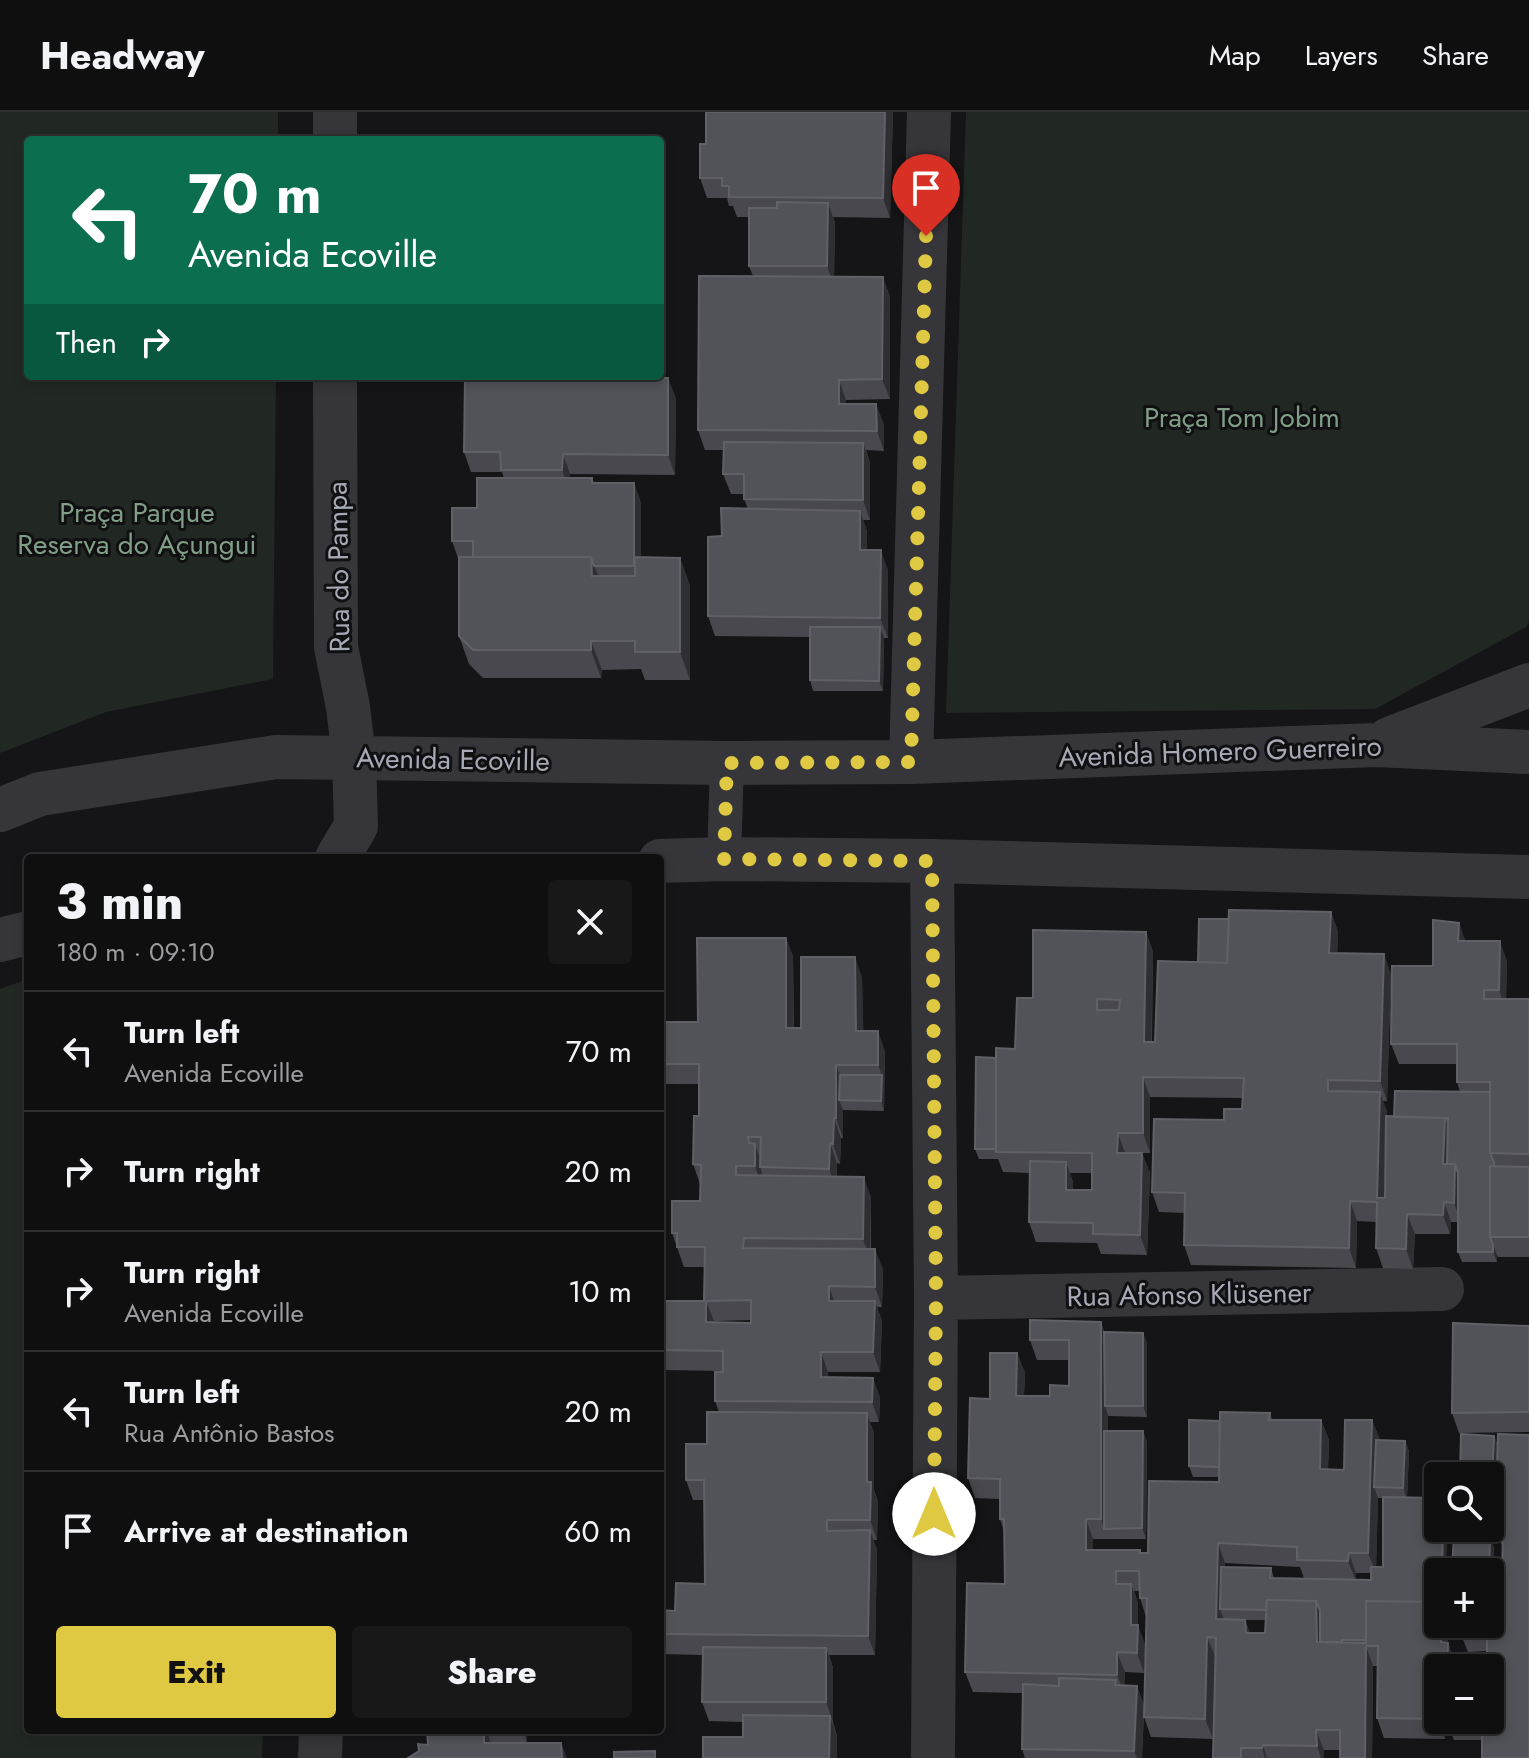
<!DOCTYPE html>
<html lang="en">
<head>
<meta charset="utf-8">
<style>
  body { margin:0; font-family:Jost,sans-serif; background:#191819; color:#f1f3f6; height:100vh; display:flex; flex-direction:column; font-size:30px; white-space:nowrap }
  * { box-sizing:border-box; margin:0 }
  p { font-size:26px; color:#9c9c9f }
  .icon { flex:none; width:44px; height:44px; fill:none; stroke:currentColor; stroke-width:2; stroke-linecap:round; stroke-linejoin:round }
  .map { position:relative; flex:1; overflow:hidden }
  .sheet { position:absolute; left:24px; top:742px; width:640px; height:880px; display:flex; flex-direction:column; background:#100f10; border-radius:8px; box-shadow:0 4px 12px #0003,0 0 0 2px #302f30 }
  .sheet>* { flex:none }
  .top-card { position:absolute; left:24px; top:24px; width:640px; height:244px; border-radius:8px; box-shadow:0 4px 12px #0003,0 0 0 2px #302f30; background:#0b6e4f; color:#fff; overflow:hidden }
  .controls { position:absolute; left:1424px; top:1350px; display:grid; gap:16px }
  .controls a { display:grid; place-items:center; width:80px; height:80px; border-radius:8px; background:#100f10; box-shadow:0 4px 12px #0003,0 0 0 2px #302f30; font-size:40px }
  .pin { position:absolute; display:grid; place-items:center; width:68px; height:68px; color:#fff; margin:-82px -34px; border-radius:50% 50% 50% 0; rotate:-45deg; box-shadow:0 0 8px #0007 }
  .pin .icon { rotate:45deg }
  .me { position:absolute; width:88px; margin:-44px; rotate:0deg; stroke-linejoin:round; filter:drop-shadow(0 0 6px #0008) }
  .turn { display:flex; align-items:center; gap:28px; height:168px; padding:0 32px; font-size:36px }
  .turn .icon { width:104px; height:104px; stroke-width:2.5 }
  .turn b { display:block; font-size:56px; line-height:68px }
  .then { display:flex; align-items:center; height:76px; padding:0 32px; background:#0003; gap:16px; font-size:30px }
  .round { display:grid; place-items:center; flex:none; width:84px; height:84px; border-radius:8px; background:#191819 }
  .headline { display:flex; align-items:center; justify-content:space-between; height:136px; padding:0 32px }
  h1 { font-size:48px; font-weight:800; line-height:60px }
  .action { display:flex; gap:16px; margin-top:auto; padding:16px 32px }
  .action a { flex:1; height:92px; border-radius:8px; background:#e0c942; color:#111; font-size:32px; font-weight:800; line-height:92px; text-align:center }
  .action a+a { background:#191819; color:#f1f3f6 }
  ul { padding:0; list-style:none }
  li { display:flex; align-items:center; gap:24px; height:120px; padding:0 32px; border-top:2px solid #302f30 }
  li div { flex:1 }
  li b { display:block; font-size:30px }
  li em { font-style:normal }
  header { display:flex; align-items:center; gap:48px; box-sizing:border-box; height:112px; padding:0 40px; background:#100f10; border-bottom:2px solid #302f30 }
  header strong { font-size:38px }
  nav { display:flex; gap:44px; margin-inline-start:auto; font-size:28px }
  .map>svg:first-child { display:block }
  .green { fill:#212823 }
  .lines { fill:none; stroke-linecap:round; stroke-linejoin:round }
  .service { stroke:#36363a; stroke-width:34 }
  .minor { stroke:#36363a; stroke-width:44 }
  .tertiary { stroke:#36363a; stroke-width:44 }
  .wall { fill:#48484e; fill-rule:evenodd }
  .shaded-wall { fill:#2f2f33 }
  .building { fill:#525359; stroke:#606067; stroke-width:2; fill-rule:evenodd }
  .route { stroke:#e0c942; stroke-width:14; stroke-dasharray:0 25.2 }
  .labels { text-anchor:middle; stroke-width:6; stroke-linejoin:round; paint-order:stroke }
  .park-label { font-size:28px; fill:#809e87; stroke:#100f11 }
  .street-label { font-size:28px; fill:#a7a9b5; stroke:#100f11 }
</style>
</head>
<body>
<header>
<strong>Headway</strong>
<nav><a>Map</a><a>Layers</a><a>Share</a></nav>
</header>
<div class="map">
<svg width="1529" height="1646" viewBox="0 0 1529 1646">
  <rect width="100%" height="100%" fill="#151416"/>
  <path class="green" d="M0 0H278V28H28V264H276L273 567 106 600 0 641Z
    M966 0H1529V510L1526 515 1375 597 946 601Z
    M28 867V1618H263L262 1646H0V877Z"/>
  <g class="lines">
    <path class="service" d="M724 747 727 651"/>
    <path class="minor" d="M335 0V28
      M335 264 336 535 348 595 354 645 356 714 337 746
      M911 650 929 0
      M932 749 936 1186 933 1646
      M936 1186 1442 1177
      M320 1646 321 1618"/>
    <path class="tertiary" d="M1389 627 1529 573
      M0 698 40 682 276 645 727 651 911 650 1376 633 1529 640
      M660 749 724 747 932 749 1529 765
      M0 828 28 821"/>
  </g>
  <path class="wall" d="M893 0 890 106 833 105 835 111 834 165H883L890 185V287L846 288V292L884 312V339L866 338 870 351V408H863L867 419V438L888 458V526H884L883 579H813L810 568V525L715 524 708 504 722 424 748 397 744 387V382H731L723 362 724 338H705L698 318 753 164 749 154V105H737L733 94H729L727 86H707L700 66 706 32Z
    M676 286 675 363 570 362V366H592L594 371H634L641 391V445L680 446 690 474V568H645L641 557 602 558 601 566H483L469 552 459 524V449L452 429 504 366 502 360H471L464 340Z
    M1331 800 1338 820 1337 841 1391 862 1387 989H1383L1387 1000V1004L1394 1005 1460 980 1457 970V952H1399L1391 932 1433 854 1459 811 1465 829 1507 849 1506 887H1529V1145H1498L1497 1143V1150H1462L1458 1140V1110H1451L1450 1122H1415L1413 1157 1383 1156 1376 1136 1377 1110 1357 1109 1356 1156 1191 1153 1184 1133 1185 1101 1159 1100 1152 1080 1224 1008 1242 997 1243 986 1150 985V1041H1125H1142L1150 1061 1147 1143 1101 1142 1097 1131 1036 1130 1029 1110 1030 1061 1003 1060 998 1047H979L975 1037 996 946 1015 937 1033 886 1146 820 1153 840 1152 930H1155L1198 850 1229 807ZM1070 1061H1092V1078H1073V1070Z
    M786 826 793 845 794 916H801L862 865 863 919 885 939 884 999 843 998V1026H841L840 1052 837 1051V1064L871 1085V1137L883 1157 882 1195H877L882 1209 880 1260H828V1266H873L880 1286 879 1310H870L874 1321V1378L878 1390 877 1428H873L877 1438 875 1543H829L833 1556V1610L837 1624V1646H703L743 1625V1610L709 1609 702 1590V1543L660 1542V1461L661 1465V1498L675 1499 705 1472 704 1388H693L686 1368 707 1332 719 1300 715 1289 723 1259 664 1258 660 1247V1189H704L705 1155H684L672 1121 700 1089V1072L693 1052 699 1004V972H665L660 958V910H698ZM751 1208V1211L714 1210V1209Z
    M660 989 664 1000V1091H660Z
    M1030 1208 1101 1210 1104 1220 1143 1221 1147 1231V1305L1108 1304V1303V1319H1143L1147 1330 1146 1427H1093V1438H1140L1141 1441H1148L1149 1369 1219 1370V1365H1193L1189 1354V1308L1220 1309V1300L1270 1301 1272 1308H1321L1329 1328 1328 1358H1344L1345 1308H1372L1380 1328 1405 1329 1409 1339 1407 1386H1438V1416H1447L1446 1456H1452L1454 1424 1490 1426 1494 1436 1493 1467H1502L1503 1436 1495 1416 1498 1322 1529 1323V1646H1482V1628H1454L1446 1608H1490V1556H1487V1539L1468 1540 1460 1520 1461 1512H1490V1460H1438V1512H1448V1531L1455 1551V1556H1438V1608H1446L1445 1627 1384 1626 1377 1606V1554H1373L1372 1646H1340V1638H1324V1646H1213L1215 1544 1213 1627 1151 1625 1144 1605V1601L1142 1646H1025L1022 1637V1581L973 1580 965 1560 967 1471 1005 1472 1004 1419 1000 1407V1387L975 1386 968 1366 970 1286 990 1287V1241H1017L1025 1261 1024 1284H1050V1273L1069 1274V1248H1037L1030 1228ZM1378 1386H1383V1455H1376ZM1225 1451 1300 1455 1304 1466H1274L1271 1456 1225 1455ZM1356 1461H1371V1468L1356 1467ZM1134 1479H1140V1486L1146 1505 1144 1594 1137 1574H1125V1560L1144 1561 1145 1533 1138 1514V1491ZM1245 1508H1266L1265 1521H1250Z
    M1529 1214V1320L1459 1321 1452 1301Z
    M1494 1324 1498 1334 1494 1422 1462 1420 1461 1416H1490V1364Z
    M427 1618H527V1631L428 1633Z"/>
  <path class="shaded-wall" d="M885 0H893L890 106 883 86Z
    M828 91 835 111 834 174 827 154Z
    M883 165 890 185V287L882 267Z
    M668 266 676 286 675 363 668 343Z
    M839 268 846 288V312L839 292Z
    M876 292 884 312V339L877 319Z
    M863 331 870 351V408L863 388Z
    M563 342 570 362 569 378 562 358Z
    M634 371 641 391V474L634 454Z
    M860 399 867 419V458L860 438Z
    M881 438 888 458V526L880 506Z
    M591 445 602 474 592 464Z
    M680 446 690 474V568L680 540Z
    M880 515 884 526 883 579 879 569Z
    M591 529 602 558 601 566 591 538Z
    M1331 800 1338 820 1337 861 1329 841Z
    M1459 811 1466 831 1458 829Z
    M1146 820 1153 840 1151 950 1144 930Z
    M786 826 793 845 794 936 786 916Z
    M1500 829 1507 849 1506 898 1499 878Z
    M1384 842 1391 862 1387 989 1380 969Z
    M855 845 862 865 864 939 856 919Z
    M878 919 885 939 884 999 881 989 882 963 878 953Z
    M836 953 844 973 839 988 843 998V1026L836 1006Z
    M1143 965 1150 985V1041L1143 1021Z
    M1380 980 1387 1000 1384 1106 1377 1086Z
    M661 989 664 1000V1091L660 1081Z
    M834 1006 841 1026 840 1052 833 1032Z
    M1445 1006 1452 1026 1451 1061 1443 1052Z
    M1118 1021 1125 1041H1117Z
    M748 1025 755 1044V1032L762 1052 760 1055 762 1060V1074L755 1054Z
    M830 1031 837 1051 836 1077 829 1057Z
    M1142 1041 1150 1061 1147 1143 1140 1123Z
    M1066 1050 1073 1070V1098L1066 1078Z
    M1455 1052 1462 1072 1461 1111 1454 1091Z
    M864 1065 871 1085 870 1147 863 1127Z
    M1350 1089 1357 1109 1356 1156 1349 1136Z
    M1444 1090 1451 1110 1450 1122 1443 1103Z
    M1407 1102 1415 1122 1413 1157 1406 1137Z
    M1493 1133 1497 1143V1150L1493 1140Z
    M875 1137 883 1157 882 1195 875 1175Z
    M829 1174 836 1194 829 1189Z
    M706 1189 714 1209V1230L706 1210Z
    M875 1189 882 1209 880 1260 873 1240Z
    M1101 1210 1108 1230 1105 1294 1108 1303V1417H1104L1101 1407Z
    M1143 1221 1147 1231V1305L1143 1294Z
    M821 1240 828 1260V1285L821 1265Z
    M1017 1241 1025 1261 1023 1304 1016 1284Z
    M873 1266 880 1286 879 1310 872 1290Z
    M867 1301 874 1321V1378L878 1390 877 1428 870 1408 867 1370Z
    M1321 1308 1329 1328 1327 1377 1320 1357Z
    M1372 1308 1380 1328 1374 1375 1378 1386 1376 1461 1368 1441Z
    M1143 1319 1147 1330 1146 1427 1142 1416Z
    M1494 1324 1498 1334 1494 1422 1490 1410Z
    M1405 1329 1409 1339 1407 1387 1403 1376Z
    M1086 1407 1093 1427V1457L1086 1438Z
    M1443 1416H1447L1446 1460 1442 1456Z
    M870 1418 877 1438 875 1543 868 1524Z
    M1490 1426 1494 1436 1493 1472 1489 1460Z
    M1218 1431 1225 1451 1224 1497H1220L1224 1508 1216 1507Z
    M1349 1441 1356 1461V1469L1348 1449Z
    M660 1461 661 1465V1510L660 1507Z
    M1131 1472 1138 1491V1514L1145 1533 1144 1561 1137 1541 1131 1513Z
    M1316 1489 1324 1509V1540L1317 1530Z
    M1245 1508 1253 1528 1246 1521Z
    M1441 1512H1448V1531L1455 1551V1556H1447L1441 1530Z
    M1207 1525 1215 1544 1213 1627 1205 1607Z
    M1366 1534 1373 1554 1372 1646H1365Z
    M826 1536 833 1556V1610L826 1590Z
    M1117 1540 1125 1560V1583L1117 1563Z
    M1137 1574 1144 1594 1142 1646H1137L1134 1639Z
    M830 1604 837 1624V1646H829Z
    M1438 1608H1446L1445 1627Z
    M484 1618H486L491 1631H484Z
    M523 1618H527V1631Z
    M1316 1618 1324 1638V1646H1321L1317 1634Z
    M561 1631 567 1646H562Z
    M1263 1633 1267 1646H1265L1262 1636Z"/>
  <path class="building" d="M706 0H885L883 86 729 85V74H722V66H700V32H706Z
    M777 90 828 91 827 154H749V96H777Z
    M699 164 883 165 882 267 839 268V292H876L877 319 698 318Z
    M465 264 668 266V343L563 342 562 358H501L500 340H464Z
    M724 330 863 331V388L744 387V362H723Z
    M477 366H592V371H634V454H594L591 445H473V429H452V396H477Z
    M721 396 860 399V438H881L880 506 708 504V425L722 424Z
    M459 445H591L592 464H635V445L680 446V540H635V529H591V538H473L459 524Z
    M810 515H880L879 569 810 568Z
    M1229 798 1331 800 1329 841 1384 842 1380 969 1328 968V979L1380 980 1377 1086H1385L1386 1004 1445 1006 1443 1052H1455L1454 1091 1444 1090 1443 1103 1407 1102 1406 1137 1376 1136 1377 1090 1350 1089 1349 1136 1184 1133 1185 1081 1152 1080 1154 1007 1224 1008V997H1242L1244 966 1143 965V1021H1118L1117 1041H1142L1140 1123 1093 1122V1111L1029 1110 1030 1049 1066 1050V1078H1092V1041L996 1040V936L1015 937 1017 886H1033V818L1146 820 1144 930H1155L1158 849 1227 851ZM1097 887 1120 888 1119 898H1097Z
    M1199 807H1229L1227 851 1198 850Z
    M1433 808 1459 811 1458 829H1500L1499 878H1484V887H1529V1042L1490 1041V970H1457V932H1391L1392 854H1433Z
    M697 826H786V916H801V845H855L856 919H878V953H836V1006H834L833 1032 830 1031 829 1057 760 1055 761 1025H748L749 1031 755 1032V1054H736V1063L864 1065 863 1127 744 1126 743 1136 875 1137V1175L829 1174V1189H875L873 1240H821V1265L873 1266 872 1290 715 1289V1260H723V1239L660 1238V1189H706V1210L751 1211V1188L704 1189 705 1135H677V1121H672V1089H700L701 1053 693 1052 694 1004H699V952H660V910H698Z
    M976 945 996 946V1037H975Z
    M840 963H882L881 989 839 988Z
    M1395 979 1490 980V1041L1494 1050V1054H1490V1125L1493 1133V1140H1458V1061L1455 1052H1447L1448 1006 1394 1005Z
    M660 989H661L660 1081Z
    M1490 1054 1529 1055V1125H1490Z
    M1030 1208 1101 1210V1407H1086V1438H1140V1441H1148L1149 1369 1219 1370 1220 1300 1270 1301 1269 1308H1321L1320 1357 1344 1358 1345 1308H1372L1368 1441H1349L1348 1449 1297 1448V1435L1218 1431 1216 1507 1245 1508 1246 1521H1265L1267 1488 1316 1489 1317 1530 1366 1531V1489L1438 1490V1512H1441V1530L1448 1531 1447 1556H1438V1607L1377 1606 1378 1534H1366L1365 1646H1340V1618H1316L1317 1634 1263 1633 1262 1636H1241V1646H1213L1216 1526 1207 1525 1205 1607 1144 1605 1147 1486H1140L1139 1459H1116V1472H1131V1513H1138L1137 1541 1117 1540V1563L965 1560 967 1471 1005 1472 1004 1407H1000V1367L968 1366 970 1286 990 1287V1241H1017L1016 1284H1050V1273L1069 1274V1228H1030Z
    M1453 1211 1529 1214V1300L1452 1301Z
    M1104 1220 1143 1221V1294H1105Z
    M707 1300 867 1301V1370H871L870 1408H827V1419L870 1418 868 1524 660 1522V1498L675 1499 676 1471 705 1472 704 1368H686V1332H707Z
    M1189 1308 1220 1309 1219 1355 1189 1354Z
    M1104 1319H1143L1142 1416 1104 1417Z
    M1461 1322 1494 1324 1490 1410V1364H1460Z
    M1498 1322 1529 1323V1646H1482V1608H1446H1490V1556H1487V1519L1460 1520V1512H1490V1467H1502L1503 1416H1495Z
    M1376 1328 1405 1329 1403 1376 1374 1375Z
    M1383 1385 1438 1386V1416H1443L1442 1456H1452L1454 1424 1490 1426 1489 1460H1438V1490L1366 1489V1528H1342V1530H1320V1498L1316 1489 1267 1488 1266 1498 1220 1497 1221 1455 1271 1456 1270 1466 1371 1468V1455H1383Z
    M703 1535 826 1536V1590H702Z
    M1059 1566 1116 1568 1115 1573 1137 1574 1134 1639 1022 1637 1023 1572 1059 1574Z
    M743 1603 830 1604 829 1646H703V1625H743Z
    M427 1618H484V1631H561L562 1646H408L419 1639 418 1632 428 1633Z
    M655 1639V1646H614V1640Z"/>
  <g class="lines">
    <path class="route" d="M926 124 911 650 727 651 724 747 932 749 936 1186 934 1402"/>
  </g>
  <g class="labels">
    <g class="park-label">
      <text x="1242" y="315">Praça Tom Jobim</text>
      <text x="137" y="410">Praça Parque<tspan x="137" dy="32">Reserva do Açungui</tspan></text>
    </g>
    <g class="street-label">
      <text transform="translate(338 455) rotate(-91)" y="10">Rua do Pampa</text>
      <text transform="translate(1220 639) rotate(-2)" y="10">Avenida Homero Guerreiro</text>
      <text transform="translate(453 647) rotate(1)" y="10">Avenida Ecoville</text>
      <text transform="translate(1189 1182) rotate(-1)" y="10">Rua Afonso Klüsener</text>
    </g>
  </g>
</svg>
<div class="controls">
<a><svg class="icon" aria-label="search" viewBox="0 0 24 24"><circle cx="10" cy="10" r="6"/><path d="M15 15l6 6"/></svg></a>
<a>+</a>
<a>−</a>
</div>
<div class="pin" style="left:926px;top:124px;background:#d93025"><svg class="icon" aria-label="arrive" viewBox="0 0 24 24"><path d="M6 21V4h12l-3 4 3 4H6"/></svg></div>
<svg class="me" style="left:934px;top:1402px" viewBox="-20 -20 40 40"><circle r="19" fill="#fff"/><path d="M0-13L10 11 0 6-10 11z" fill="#e0c942"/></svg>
<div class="top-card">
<div class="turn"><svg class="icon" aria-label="left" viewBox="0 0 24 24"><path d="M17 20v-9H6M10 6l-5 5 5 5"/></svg><div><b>70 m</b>Avenida Ecoville</div></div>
<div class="then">Then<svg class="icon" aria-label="right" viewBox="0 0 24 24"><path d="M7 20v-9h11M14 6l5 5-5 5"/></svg></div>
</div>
<section class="sheet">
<div class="headline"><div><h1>3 min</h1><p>180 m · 09:10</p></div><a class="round"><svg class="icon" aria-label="close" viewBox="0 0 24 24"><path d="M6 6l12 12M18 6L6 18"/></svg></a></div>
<ul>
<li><svg class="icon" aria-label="left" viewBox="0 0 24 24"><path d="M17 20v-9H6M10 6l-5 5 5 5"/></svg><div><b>Turn left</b><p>Avenida Ecoville</p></div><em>70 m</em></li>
<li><svg class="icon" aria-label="right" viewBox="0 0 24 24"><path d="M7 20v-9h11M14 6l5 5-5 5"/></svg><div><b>Turn right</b></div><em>20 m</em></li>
<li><svg class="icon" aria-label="right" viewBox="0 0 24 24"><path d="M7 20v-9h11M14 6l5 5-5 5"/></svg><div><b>Turn right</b><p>Avenida Ecoville</p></div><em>10 m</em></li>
<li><svg class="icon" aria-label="left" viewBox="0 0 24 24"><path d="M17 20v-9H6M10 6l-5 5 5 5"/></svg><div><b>Turn left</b><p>Rua Antônio Bastos</p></div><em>20 m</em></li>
<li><svg class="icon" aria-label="arrive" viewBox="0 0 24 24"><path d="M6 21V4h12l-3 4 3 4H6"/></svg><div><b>Arrive at destination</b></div><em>60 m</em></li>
</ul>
<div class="action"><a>Exit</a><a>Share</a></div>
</section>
</div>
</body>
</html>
